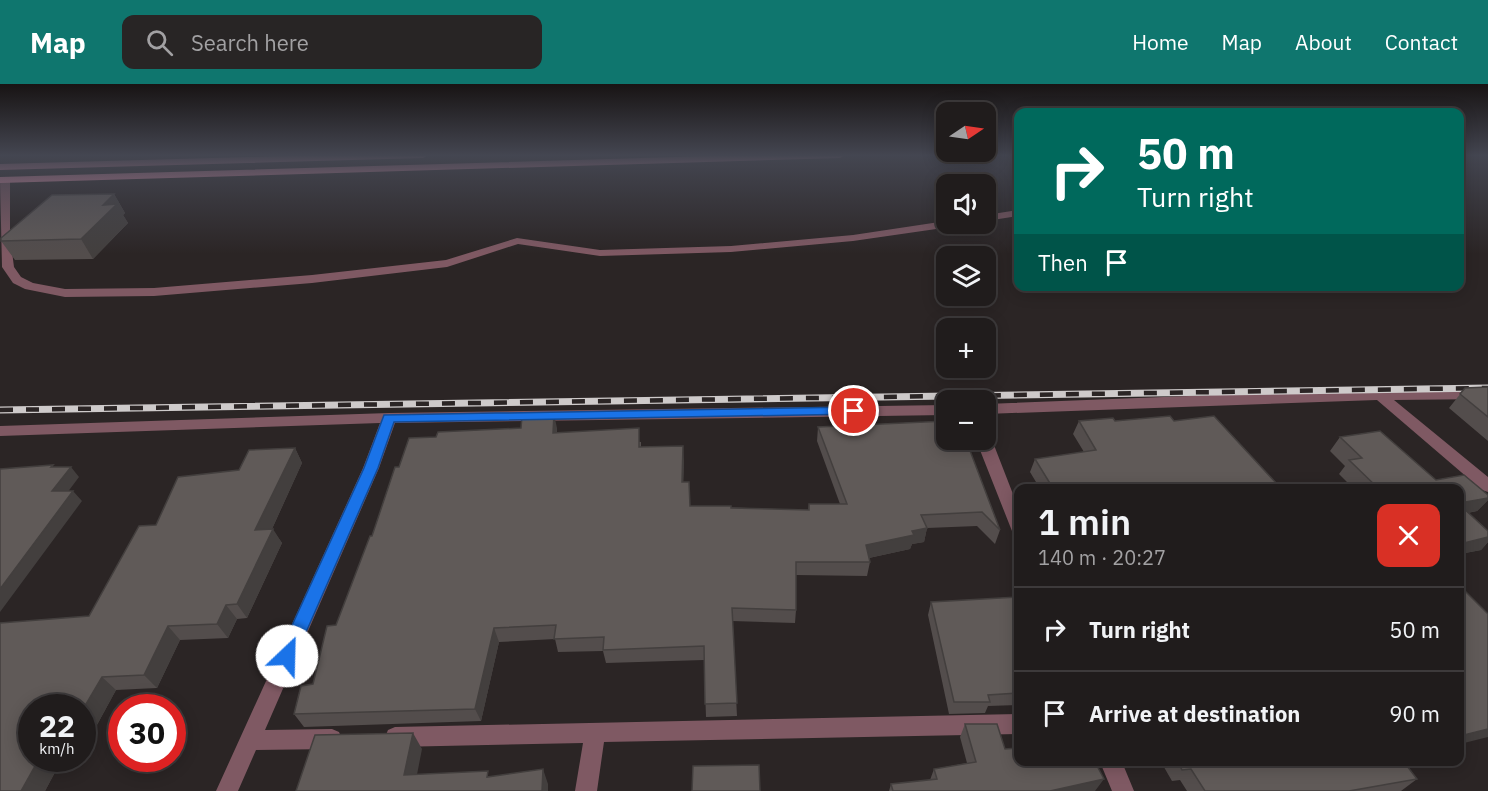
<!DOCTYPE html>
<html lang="en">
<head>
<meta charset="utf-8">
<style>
  body { margin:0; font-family:"IBM Plex Sans",sans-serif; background:#282525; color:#f1f3f6; height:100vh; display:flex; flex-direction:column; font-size:22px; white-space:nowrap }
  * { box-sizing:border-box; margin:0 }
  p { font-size:20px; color:#a2a1a3 }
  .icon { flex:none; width:33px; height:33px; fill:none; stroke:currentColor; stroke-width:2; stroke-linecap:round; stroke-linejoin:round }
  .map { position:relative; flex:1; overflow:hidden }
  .panel { position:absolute; left:1014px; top:400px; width:450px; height:282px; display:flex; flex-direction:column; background:#201c1c; border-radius:12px; box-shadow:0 3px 15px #0003,0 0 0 2px #3d3a3b }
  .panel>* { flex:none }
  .hud { position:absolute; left:1014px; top:24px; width:450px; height:183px; border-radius:12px; box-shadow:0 3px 15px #0003,0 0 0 2px #3d3a3b; background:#00695c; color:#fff; overflow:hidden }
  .needle { width:39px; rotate:77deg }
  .fabs { position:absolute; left:936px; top:18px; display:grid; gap:12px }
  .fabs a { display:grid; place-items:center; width:60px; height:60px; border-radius:12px; background:#201c1c; box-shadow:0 3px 15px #0003,0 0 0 2px #3d3a3b; font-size:30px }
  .speed { position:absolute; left:18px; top:610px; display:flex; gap:12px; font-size:30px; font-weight:700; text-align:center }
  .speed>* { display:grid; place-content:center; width:78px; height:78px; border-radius:50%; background:#201c1c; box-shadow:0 3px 15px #0003,0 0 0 2px #3d3a3b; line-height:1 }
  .speed small { font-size:15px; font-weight:400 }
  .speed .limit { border:9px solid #d22; background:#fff; color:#111 }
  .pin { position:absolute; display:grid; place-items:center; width:51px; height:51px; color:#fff; margin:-26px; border:3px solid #fff; border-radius:50%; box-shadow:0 2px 6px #0007 }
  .me { position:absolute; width:66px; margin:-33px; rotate:24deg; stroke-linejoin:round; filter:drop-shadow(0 0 4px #0008) }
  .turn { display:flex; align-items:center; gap:21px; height:126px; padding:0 24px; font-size:27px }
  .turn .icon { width:78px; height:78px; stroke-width:2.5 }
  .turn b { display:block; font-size:42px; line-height:51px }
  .then { display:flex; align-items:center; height:57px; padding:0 24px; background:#0003; gap:12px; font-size:22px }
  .round { display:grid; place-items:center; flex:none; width:63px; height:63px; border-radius:12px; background:#282525 }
  .head { display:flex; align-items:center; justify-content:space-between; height:102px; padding:0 24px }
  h1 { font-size:36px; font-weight:600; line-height:45px }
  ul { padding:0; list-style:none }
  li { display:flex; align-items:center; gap:18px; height:84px; padding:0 24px; border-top:2px solid #3d3a3b }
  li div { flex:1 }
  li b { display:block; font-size:22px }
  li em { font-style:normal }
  header { display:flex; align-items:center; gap:36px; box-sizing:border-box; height:84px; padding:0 30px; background:#0f766e; color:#fff }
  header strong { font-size:28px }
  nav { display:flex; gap:33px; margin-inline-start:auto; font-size:21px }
  .search { width:420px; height:54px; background:#282525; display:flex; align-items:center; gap:15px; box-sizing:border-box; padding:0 21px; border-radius:12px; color:#a2a1a3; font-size:22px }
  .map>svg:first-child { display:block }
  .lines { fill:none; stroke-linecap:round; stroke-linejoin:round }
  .service { fill:#7f5963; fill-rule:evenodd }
  .minor { fill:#7f5963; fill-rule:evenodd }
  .trunk { fill:#e892ac; fill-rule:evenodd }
  .rail-casing { stroke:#cecaca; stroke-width:7 }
  .rail { stroke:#2b2525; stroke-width:4.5; stroke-dasharray:13; stroke-linecap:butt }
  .wall { fill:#534d4c }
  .shaded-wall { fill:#433f3e }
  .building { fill:#605a58; stroke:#433f3e; stroke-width:1.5 }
  .route { fill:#1a73e8; stroke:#114b97; stroke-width:1.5 }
</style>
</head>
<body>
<header>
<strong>Map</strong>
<div class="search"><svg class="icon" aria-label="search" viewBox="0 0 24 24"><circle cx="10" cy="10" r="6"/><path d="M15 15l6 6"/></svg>Search here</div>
<nav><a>Home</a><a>Map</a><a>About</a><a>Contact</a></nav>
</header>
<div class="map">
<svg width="1488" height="707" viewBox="0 0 1488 707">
  <rect width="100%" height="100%" fill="#2b2525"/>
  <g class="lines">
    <path class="service" d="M5 93 10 96V152L14 183 21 193 33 199 65 205 154 204 312 191 446 176 517 154 600 166 731 162 853 151 946 137V140H955L950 143 853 157 731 168 600 172 518 160 447 183 312 199 154 212 65 213 25 205 13 199 2 183 0 96Z
      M1018 126V132L986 137V131Z"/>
    <path class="minor" d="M1488 305V315L1394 316 1488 393V408L1482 406 1377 316 986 330V320L1315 307Z
      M946 321V331L395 339 379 384 265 646 332 645 339 648 342 655 339 662 332 665 256 666 238 707H216L363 384 380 339 0 352V342L389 329Z
      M986 351 992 356 1018 423V448L1012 447 1010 442 976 356H986Z
      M1018 630V650L604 658 597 707H575L583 659 395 663 388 660 385 653 388 646 395 643Z
      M1100 678H1122L1134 707H1112Z"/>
    <path class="trunk" d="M321 71H428L423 74 0 86V80Z
      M742 71H845L840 74 0 99V93Z"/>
    <defs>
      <path id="rail" d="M0 326 1488 304"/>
    </defs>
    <use href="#rail" class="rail-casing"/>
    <use href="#rail" class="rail"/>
  </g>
  <path class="wall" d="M114 110 125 129 123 131 128 139 93 175 15 176 1 157Z
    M1488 303V357L1449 324 1465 304Z
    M946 337 1000 446 995 460 977 442 927 444 924 458 912 460 910 465 869 474 870 478 867 492 796 491V526L795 539 732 537 737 632 706 633 704 576 606 579 603 567 558 568 555 555 499 558 481 637 304 643 294 630 313 600 336 541 399 383 436 353 557 344V349L641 358V363L684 376 683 398 690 422 808 426 809 420H840L817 357 818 343Z
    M1079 337H1174L1277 400 1295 405H1032L1033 403H1039L1030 388 1035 375 1084 368 1073 350Z
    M1380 347 1436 396 1464 391 1488 411V416L1477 427 1468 429 1488 447V458L1481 466 1460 470V405H1354L1339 390 1345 382 1330 367 1340 353Z
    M295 364 302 379 272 445 282 459 247 534 237 535 228 554 180 556 157 604 116 606 86 661H82V624H32V675H62L45 707H0V539L89 532 139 442 156 441 178 393 239 386 249 366Z
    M1018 513V621L988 622 985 629 949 630 928 531 931 518Z
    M965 640 1005 665 1041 681 1095 707H889L891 700 930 696 934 685 967 679 960 653Z
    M1161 678H1404L1417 695 1401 707H1187L1180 696 1172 697Z"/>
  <path class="shaded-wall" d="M114 110 125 129 123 131 128 139 93 175 81 155 103 121Z
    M554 330 557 344 556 363 553 349Z
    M683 362 684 376 683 412 682 398Z
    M295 364 302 379 265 460 255 446Z
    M71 383 79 393 61 417 52 407Z
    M73 407 82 417 0 528V505Z
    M1488 414V416L1477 427 1460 430V419Z
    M927 444 924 458 912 460 910 465 864 475 866 461 912 447Z
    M273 445 282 459 247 534 237 520Z
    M1488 453V458L1481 466 1460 470V460Z
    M226 521 237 535 228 554 217 540Z
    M168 542 180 556 157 604 144 591Z
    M494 544 499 558 481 637 475 625Z
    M102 593 116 606 86 661 82 658V627Z
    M1488 645V653L1460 660V652Z
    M413 649 422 665 414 706 404 691Z
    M39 675H62L45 707H21Z
    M543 685 548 700V707H542Z
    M1104 695 1095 707H1050Z"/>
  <path class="building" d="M114 110 103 121 117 120 81 155 1 157V154L52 111Z
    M1488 303V333L1460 310 1465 304Z
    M554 330 553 349 639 344V363L683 362 682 398H689L690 422H731V424L809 426V420H847L818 343 946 337V356H966L1000 446 982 428 921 431 927 444 912 447 914 451 866 461 870 478H796V526L732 524 737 619 705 620 704 562 603 566 604 553 554 555 556 541 494 544 475 625 294 630 301 602 313 600 327 542 336 541 370 452H372L395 383H399L409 354 436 353 438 348 521 344 522 332Z
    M1170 332 1174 337 1214 332 1277 400 1289 399 1295 405H1034L1033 403 1051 401 1035 375 1096 366 1079 337 1113 334 1115 337Z
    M1380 347 1436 396 1464 391 1488 411V414L1460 419V405H1374L1378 404 1349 376 1362 374 1340 353Z
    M295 364 255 446 273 445 237 520 226 521 217 540 168 542 144 591 102 593 82 627V624H32V675H39L21 707H0V539L89 532 139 442 156 441 178 393 239 386 249 366Z
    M53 381 51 383H71L52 407H73L0 505V385Z
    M1460 421 1488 447V453L1460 460Z
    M1460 502 1488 530V645L1460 652Z
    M1018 513V609L988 611 990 618H954L931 518Z
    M965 640H997L1005 665 1018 664V678H1040L1041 681 1054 678H1095L1104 695 1050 707H893L891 700 937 695 934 685 976 678Z
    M413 649 404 691 488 687 487 693 543 685 542 707H296L315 651Z
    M1178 678H1404L1417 695 1349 707H1205L1191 685 1182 686Z
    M759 681 760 707H692L693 682Z"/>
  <linearGradient id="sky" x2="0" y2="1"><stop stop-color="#181414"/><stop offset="0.42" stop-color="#444651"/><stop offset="1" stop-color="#444651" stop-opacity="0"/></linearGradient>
  <rect width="1488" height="170" fill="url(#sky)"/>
  <path class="route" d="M854 323 860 327 858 330 394 338 378 384 293 578 287 580 281 578 278 572 364 384 384 331Z"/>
</svg>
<div class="fabs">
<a><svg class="needle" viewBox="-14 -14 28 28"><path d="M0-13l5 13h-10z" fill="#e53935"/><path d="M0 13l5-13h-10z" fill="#a2a1a3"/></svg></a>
<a><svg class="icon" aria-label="sound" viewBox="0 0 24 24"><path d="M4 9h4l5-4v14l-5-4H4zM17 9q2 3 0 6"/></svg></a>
<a><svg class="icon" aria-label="layers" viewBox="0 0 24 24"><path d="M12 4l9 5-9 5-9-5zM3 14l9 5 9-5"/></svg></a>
<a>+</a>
<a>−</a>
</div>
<div class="speed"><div>22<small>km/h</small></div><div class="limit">30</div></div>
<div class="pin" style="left:854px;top:327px;background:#d93025"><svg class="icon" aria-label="arrive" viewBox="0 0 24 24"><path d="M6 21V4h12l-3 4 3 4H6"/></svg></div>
<svg class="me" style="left:287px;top:572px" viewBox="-20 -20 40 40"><circle r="19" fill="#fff"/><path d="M0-13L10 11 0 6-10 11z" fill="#1a73e8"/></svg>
<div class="hud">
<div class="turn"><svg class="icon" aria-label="right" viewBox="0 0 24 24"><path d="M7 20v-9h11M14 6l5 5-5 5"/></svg><div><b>50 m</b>Turn right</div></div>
<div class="then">Then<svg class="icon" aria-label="arrive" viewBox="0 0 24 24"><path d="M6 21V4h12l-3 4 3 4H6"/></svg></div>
</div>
<section class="panel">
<div class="head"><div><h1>1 min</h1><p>140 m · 20:27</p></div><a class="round" style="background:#d93025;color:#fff"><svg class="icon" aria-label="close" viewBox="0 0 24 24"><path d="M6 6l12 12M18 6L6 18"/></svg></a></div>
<ul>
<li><svg class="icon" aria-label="right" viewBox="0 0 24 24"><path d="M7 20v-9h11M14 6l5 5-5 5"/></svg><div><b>Turn right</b></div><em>50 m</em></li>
<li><svg class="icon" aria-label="arrive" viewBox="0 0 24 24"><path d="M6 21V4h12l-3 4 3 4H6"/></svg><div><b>Arrive at destination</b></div><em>90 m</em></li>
</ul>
</section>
</div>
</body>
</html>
